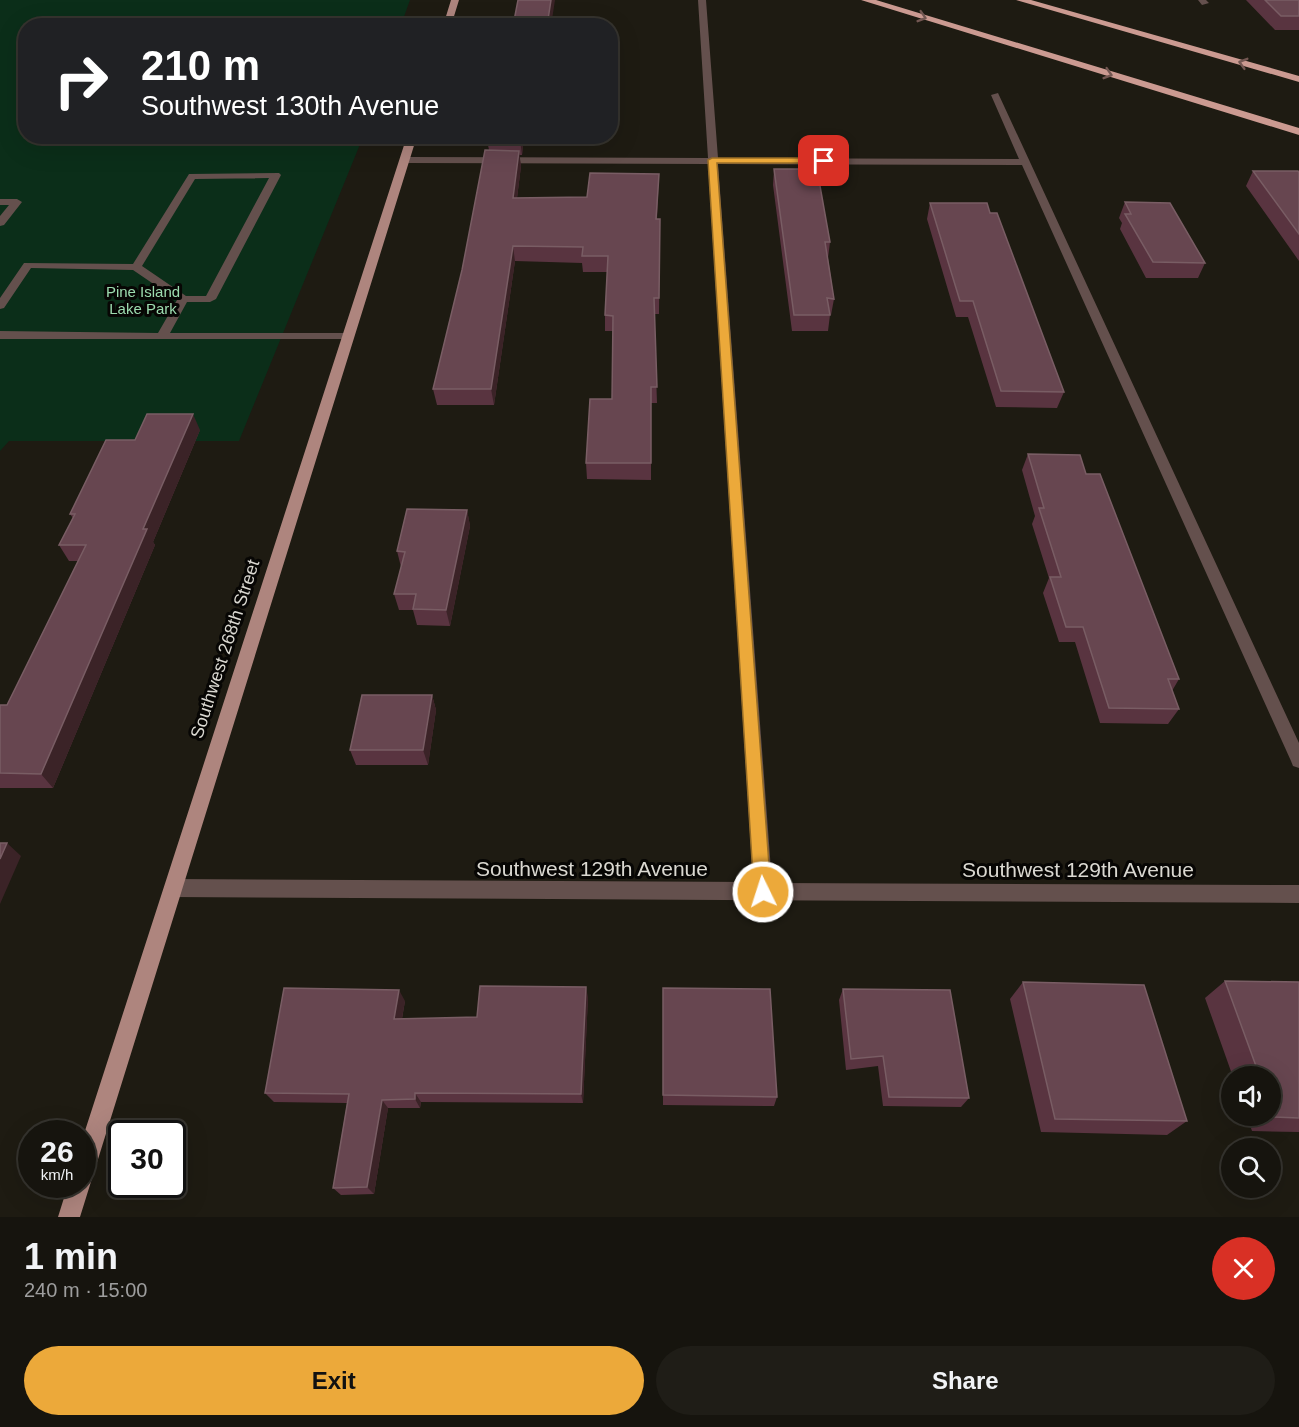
<!DOCTYPE html>
<html lang="en">
<head>
<meta charset="utf-8">
<style>
  body { margin:0; font-family:Helvetica,sans-serif; background:#1f1d17; color:#f1f3f6; height:100vh; display:flex; flex-direction:column; font-size:22px; white-space:nowrap }
  * { box-sizing:border-box; margin:0 }
  p { font-size:20px; color:#9e9e9e }
  .icon { flex:none; width:33px; height:33px; fill:none; stroke:currentColor; stroke-width:2; stroke-linecap:round; stroke-linejoin:round }
  .map { position:relative; height:1217px; overflow:hidden }
  .drawer { display:flex; flex-direction:column; background:#16140e; flex:1 }
  .drawer>* { flex:none }
  .banner { position:absolute; left:18px; top:18px; width:600px; height:126px; border-radius:24px; box-shadow:0 6px 24px #0002,0 0 0 2px #35332e; background:#202124; color:#fff; overflow:hidden }
  .fabs { position:absolute; left:1221px; top:1066px; display:grid; gap:12px }
  .fabs a { display:grid; place-items:center; width:60px; height:60px; border-radius:50%; background:#16140e; box-shadow:0 6px 24px #0002,0 0 0 2px #35332e; font-size:30px }
  .speed { position:absolute; left:18px; top:1120px; display:flex; gap:12px; font-size:30px; font-weight:700; text-align:center }
  .speed>* { display:grid; place-content:center; width:78px; height:78px; border-radius:50%; background:#16140e; box-shadow:0 6px 24px #0002,0 0 0 2px #35332e; line-height:1 }
  .speed small { font-size:15px; font-weight:400 }
  .speed .limit { border:3px solid #111; border-radius:9px; background:#fff; color:#111 }
  .pin { position:absolute; display:grid; place-items:center; width:51px; height:51px; color:#fff; margin:-26px; border-radius:12px; box-shadow:0 3px 9px #0006 }
  .me { position:absolute; width:66px; margin:-33px; rotate:356deg; stroke-linejoin:round; filter:drop-shadow(0 0 4px #0008) }
  .turn { display:flex; align-items:center; gap:21px; height:126px; padding:0 24px; font-size:27px }
  .turn .icon { width:78px; height:78px; stroke-width:2.5 }
  .turn b { display:block; font-size:42px; line-height:51px }
  .round { display:grid; place-items:center; flex:none; width:63px; height:63px; border-radius:32px; background:#1f1d17 }
  .overview { display:flex; align-items:center; justify-content:space-between; height:102px; padding:0 24px }
  h1 { font-size:36px; font-weight:700; line-height:45px }
  .button { display:flex; gap:12px; margin-top:auto; padding:12px 24px }
  .button a { flex:1; height:69px; border-radius:36px; background:#eca93a; color:#111; font-size:24px; font-weight:700; line-height:69px; text-align:center }
  .button a+a { background:#1f1d17; color:#f1f3f6 }
  .map>svg:first-child { display:block }
  .green { fill:#0b2e19 }
  .lines { fill:none; stroke-linecap:round; stroke-linejoin:round }
  .minor { fill:#64504d; fill-rule:evenodd }
  .major { fill:#ae857e; fill-rule:evenodd }
  .highway { fill:#cb9a91; fill-rule:evenodd }
  .wall { fill:#593440 }
  .shaded-wall { fill:#3b2327 }
  .building { fill:#674650; stroke:#795d64; stroke-width:1.5 }
  .oneway { stroke:#735752 }
  .route { fill:#eca93a; stroke:#996e26; stroke-width:1.5 }
  .labels { text-anchor:middle; stroke-width:6; stroke-linejoin:round; paint-order:stroke }
  .far-park-label { font-size:15px; fill:#9cdcaf; stroke:#070604 }
  .street-label { font-size:18px; fill:#dad8d1; stroke:#070604 }
  .near-street-label { font-size:21px; fill:#dad8d1; stroke:#070604 }
</style>
</head>
<body>
<div class="map">
<svg width="1299" height="1217" viewBox="0 0 1299 1217">
  <rect width="100%" height="100%" fill="#1e1b12"/>
  <path class="green" d="M0 0H410L401 25 26 26V136L363 137 239 441H9L0 451Z"/>
  <g class="lines">
    <path class="minor" d="M698 0H706L718 158 1019 159 991 95 998 93 1299 743V768L1293 766 1291 761 1022 165 718 164 772 883 1299 885V903L173 897 167 894 164 888 167 882 173 879 753 882 708 164 405 163 400 160 405 157 708 158Z
      M1198 0H1206L1209 3 1202 5Z
      M279 173 281 175 216 299 210 302H187L170 333H348L354 337 352 339H0V331L158 333 177 300 133 270 31 268 4 308 0 309V298L24 263 133 264 189 174ZM269 178 206 296H186L142 266 195 179Z
      M0 199H17L22 202 4 225 0 226V216L9 205H0Z"/>
    <path class="major" d="M451 0H459L451 26H443Z
      M407 136H417L80 1217H58L68 1185H82V1140Z"/>
    <path class="highway" d="M861 0H876L1299 128V135Z
      M1016 0H1031L1299 76V82Z"/>
  </g>
  <path class="wall" d="M1246 0H1299V30H1275Z
    M488 136H524L522 155H519L521 166 517 198 587 197 659 174 657 219H660L659 314H654L657 403H651V480L587 479 586 463 612 399 613 331H605V315L607 272H583L582 263 515 261 494 405H437L433 389 462 270 489 150 487 140Z
    M774 169 830 242 828 258 834 299 831 315H830L828 331H792L773 185Z
    M1253 171 1299 173V261L1246 186Z
    M1125 202 1205 263 1198 278H1146L1120 229 1122 223 1119 218Z
    M930 203 1064 392 1057 408 996 407 968 317H956L927 219Z
    M200 430 153 542 155 545 53 788H0V705H7L78 561H69L59 545 73 518 70 514Z
    M1028 454 1086 474 1179 679 1172 691 1179 709 1168 724 1100 723 1075 642H1059L1043 593 1049 578 1032 524 1035 516 1022 470Z
    M467 510 470 526 450 626 417 625 413 610H399L394 594 401 567 397 551Z
    M432 695 436 710 428 765H356L350 750Z
    M1225 981 1299 982V1132L1252 1131 1247 1116H1270V1077H1233L1205 998Z
    M1023 982 1187 1121 1167 1135 1041 1132 1010 999Z
    M663 988 777 1097 774 1106 663 1105Z
    M843 989 969 1098 961 1107 883 1106 878 1066 846 1070 839 1000Z
    M588 997 583 1103 421 1102 420 1108H388L374 1194 341 1195 333 1188 347 1103 274 1102 265 1093 405 1001 402 1019 477 1017Z"/>
  <path class="shaded-wall" d="M551 0H555L551 26H547Z
    M521 136H524L522 155 520 140Z
    M519 151 521 166 515 214 513 198Z
    M513 246 515 261 494 405 491 389Z
    M193 414 200 430 153 542 155 545 53 788 41 774 143 529Z
    M467 510 470 526 450 626 446 610Z
    M432 695 436 710 428 765 423 750Z
    M7 843 21 856 0 904V859Z
    M586 987 588 997 583 1103 581 1094Z
    M399 990 405 1001 400 1029 394 1019Z
    M415 1093 421 1102 420 1108 415 1099Z
    M382 1100 388 1108 374 1194 367 1187Z"/>
  <path class="building" d="M518 0H551L547 26H513Z
    M1265 0H1299V16H1281Z
    M488 136H521L520 140H487Z
    M485 150 519 151 513 198 587 197 590 173 659 174 656 219H660L659 298H654L657 387H651V463H586L590 399H612L613 316 605 315 608 256H582L583 247 513 246 491 389H433L462 270Z
    M774 169H817L830 242H825L834 299 827 298 830 315H794Z
    M1253 171H1298L1299 173V234Z
    M1125 202 1170 203 1205 263 1153 262 1125 214H1131Z
    M930 203H987L990 213H997L1064 392 1001 391 973 301H960Z
    M147 414H193L143 529H147L41 774 0 773V705H7L86 545H59L75 514H70L106 440H135Z
    M1028 454 1080 455 1086 474H1100L1179 679H1168L1179 709 1109 708 1083 627H1066L1050 577H1061L1039 508H1044Z
    M407 509 467 510 446 610 413 609 416 594H394L405 552 397 551Z
    M362 695H432L423 750H350Z
    M0 843H7L0 859Z
    M1225 981 1299 982V1118L1274 1117 1270 1107V1077H1260Z
    M1023 982 1144 985 1187 1121 1055 1119Z
    M480 986 586 987 581 1094 415 1093V1099L382 1100 367 1187 333 1188 349 1094 265 1093 284 988 399 990 394 1019 477 1017Z
    M663 988 770 989 777 1097 663 1095Z
    M843 989 950 990 969 1098 889 1097 883 1056 851 1059Z"/>
  <defs><path id="oneway-chevron" d="M-2-3.5L2.5 0L-2 3.5" fill="none" stroke-width="1.6" stroke-linecap="round" stroke-linejoin="round" transform="scale(1.5)"/></defs>
  <g class="oneway">
    <use href="#oneway-chevron" transform="translate(922 17) rotate(17)"/>
    <use href="#oneway-chevron" transform="translate(1243 63) rotate(-164)"/>
    <use href="#oneway-chevron" transform="translate(1108 74) rotate(17)"/>
  </g>
  <path class="route" d="M824 158 827 159V163H717L771 892 769 897 763 900 757 897 754 892 708 160 712 158Z"/>
  <g class="labels">
    <g class="far-park-label">
      <text x="143" y="297">Pine Island<tspan x="143" dy="17">Lake Park</tspan></text>
    </g>
    <g class="street-label">
      <text transform="translate(225 649) rotate(-72)" y="6">Southwest 268th Street</text>
    </g>
    <g class="near-street-label">
      <text x="592" y="876">Southwest 129th Avenue</text>
      <text x="1078" y="877">Southwest 129th Avenue</text>
    </g>
  </g>
</svg>
<div class="fabs">
<a><svg class="icon" aria-label="sound" viewBox="0 0 24 24"><path d="M4 9h4l5-4v14l-5-4H4zM17 9q2 3 0 6"/></svg></a>
<a><svg class="icon" aria-label="search" viewBox="0 0 24 24"><circle cx="10" cy="10" r="6"/><path d="M15 15l6 6"/></svg></a>
</div>
<div class="speed"><div>26<small>km/h</small></div><div class="limit">30</div></div>
<div class="pin" style="left:824px;top:161px;background:#d93025"><svg class="icon" aria-label="arrive" viewBox="0 0 24 24"><path d="M6 21V4h12l-3 4 3 4H6"/></svg></div>
<svg class="me" style="left:763px;top:892px" viewBox="-20 -20 40 40"><circle r="17" fill="#eca93a" stroke="#fff" stroke-width="3"/><path d="M0-11L8 9 0 5-8 9z" fill="#fff"/></svg>
<div class="banner">
<div class="turn"><svg class="icon" aria-label="right" viewBox="0 0 24 24"><path d="M7 20v-9h11M14 6l5 5-5 5"/></svg><div><b>210 m</b>Southwest 130th Avenue</div></div>
</div>
</div>
<section class="drawer">
<div class="overview"><div><h1>1 min</h1><p>240 m · 15:00</p></div><a class="round" style="background:#d93025;color:#fff"><svg class="icon" aria-label="close" viewBox="0 0 24 24"><path d="M6 6l12 12M18 6L6 18"/></svg></a></div>
<div class="button"><a>Exit</a><a>Share</a></div>
</section>
</body>
</html>
